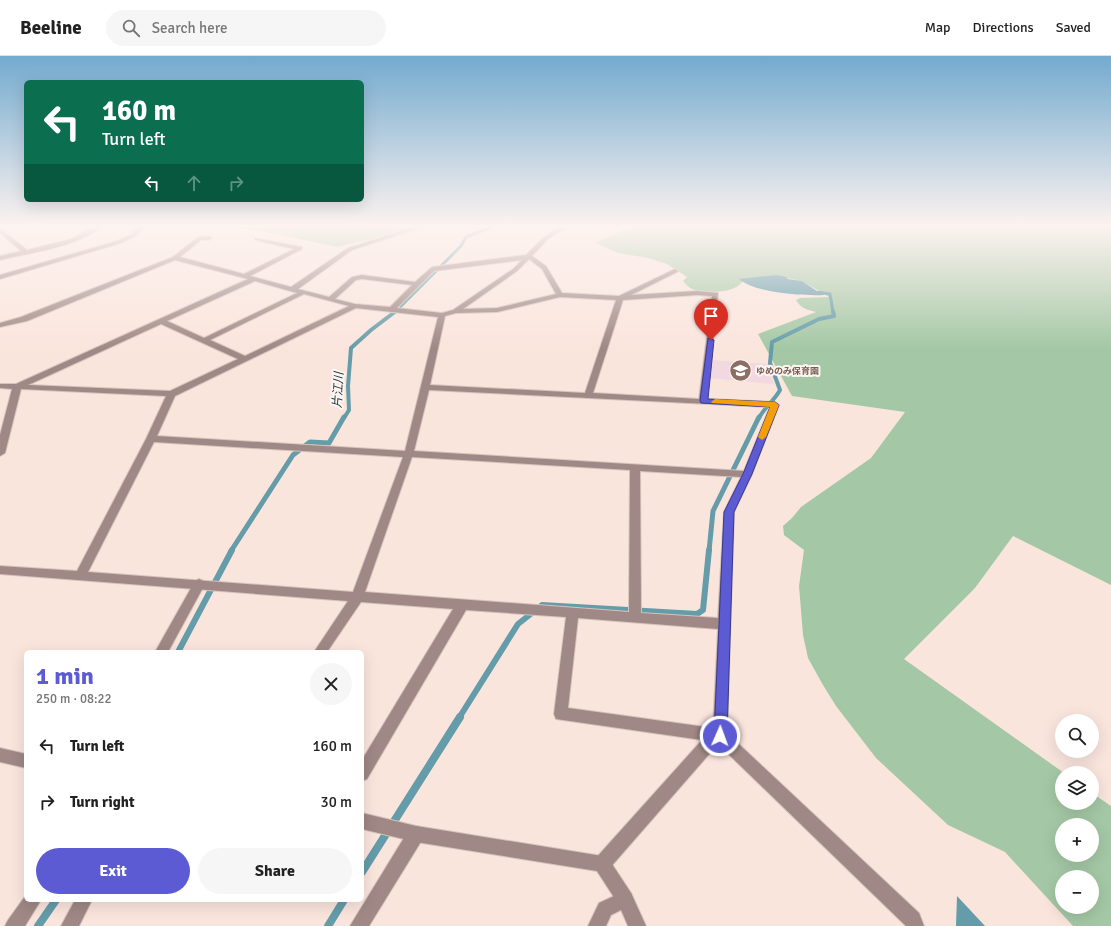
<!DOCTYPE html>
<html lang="en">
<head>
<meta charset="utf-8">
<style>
  body { margin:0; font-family:Signika,"Noto Sans JP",sans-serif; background:#f6f6f6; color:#222; height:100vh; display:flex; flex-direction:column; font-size:15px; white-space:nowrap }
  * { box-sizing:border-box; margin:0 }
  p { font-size:13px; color:#767676 }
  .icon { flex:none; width:22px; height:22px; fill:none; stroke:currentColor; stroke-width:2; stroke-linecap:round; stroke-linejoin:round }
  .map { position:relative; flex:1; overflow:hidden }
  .panel { position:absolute; left:24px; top:594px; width:340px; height:252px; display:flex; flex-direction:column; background:#fff; border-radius:6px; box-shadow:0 4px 16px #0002 }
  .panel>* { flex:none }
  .banner { position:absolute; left:24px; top:24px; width:340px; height:122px; border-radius:6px; box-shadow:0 4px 16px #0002; background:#0b6e4f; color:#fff; overflow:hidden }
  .controls { position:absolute; left:1055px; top:658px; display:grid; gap:8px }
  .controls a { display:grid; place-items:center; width:44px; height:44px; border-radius:50%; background:#fff; box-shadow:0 4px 16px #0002; font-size:20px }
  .pin { position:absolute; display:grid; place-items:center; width:34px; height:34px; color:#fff; margin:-41px -17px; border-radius:50% 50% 50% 0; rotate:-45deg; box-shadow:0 0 4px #0007 }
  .pin .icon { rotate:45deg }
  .me { position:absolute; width:44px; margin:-22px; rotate:2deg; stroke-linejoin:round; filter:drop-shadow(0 0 3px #0008) }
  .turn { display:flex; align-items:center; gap:14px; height:84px; padding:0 12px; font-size:18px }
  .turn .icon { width:52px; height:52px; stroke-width:2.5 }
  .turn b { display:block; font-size:28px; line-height:34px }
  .lanes { display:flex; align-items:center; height:38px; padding:0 12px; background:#0003; justify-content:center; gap:20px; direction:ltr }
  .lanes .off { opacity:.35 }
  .round { display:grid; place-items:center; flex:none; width:42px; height:42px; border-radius:21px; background:#f6f6f6 }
  .summary { display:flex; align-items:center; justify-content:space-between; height:68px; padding:0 12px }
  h1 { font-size:24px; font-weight:700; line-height:30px; color:#5c5bd3 }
  .button { display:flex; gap:8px; margin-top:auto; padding:8px 12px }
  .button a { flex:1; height:46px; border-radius:24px; background:#5c5bd3; color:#fff; font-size:16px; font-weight:700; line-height:46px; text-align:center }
  .button a+a { background:#f6f6f6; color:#222 }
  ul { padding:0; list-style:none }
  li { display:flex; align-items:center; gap:12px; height:56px; padding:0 12px }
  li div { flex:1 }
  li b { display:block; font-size:15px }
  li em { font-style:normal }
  header { display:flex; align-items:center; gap:24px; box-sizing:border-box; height:56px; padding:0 20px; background:#fff; border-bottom:1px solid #e0e0e0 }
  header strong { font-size:19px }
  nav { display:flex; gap:22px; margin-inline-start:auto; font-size:14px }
  .search { width:280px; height:36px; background:#f6f6f6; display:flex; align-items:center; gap:10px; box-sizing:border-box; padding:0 14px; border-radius:22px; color:#767676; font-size:15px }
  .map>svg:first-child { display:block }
  .education { fill:#f1d8e1 }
  .forest { fill:#a4c8a5; fill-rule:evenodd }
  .water { fill:#649ca9 }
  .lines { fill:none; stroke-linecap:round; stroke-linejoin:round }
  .stream-far4 { stroke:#649ca9; stroke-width:3 }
  .stream-far3 { stroke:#649ca9; stroke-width:4 }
  .stream-far2 { stroke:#649ca9; stroke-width:5 }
  .stream-far1 { stroke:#649ca9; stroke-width:6 }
  .stream { stroke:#649ca9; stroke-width:8 }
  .minor-casing { stroke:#d5c3bb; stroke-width:2 }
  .tertiary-casing { stroke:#d5c3bb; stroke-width:2 }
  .minor { fill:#9f8885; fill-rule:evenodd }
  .tertiary { fill:#9f8885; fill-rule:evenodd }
  .route { fill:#5c5bd3; stroke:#3c3b89 }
  .slow { fill:#f59e0b }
  .labels { text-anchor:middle; stroke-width:4; stroke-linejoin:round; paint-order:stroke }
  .far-education-label { font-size:9px; font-weight:bold; fill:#785e54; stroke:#fef5f2; text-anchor:start }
  .water-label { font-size:12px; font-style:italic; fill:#143238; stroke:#fef5f2 }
</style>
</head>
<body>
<header>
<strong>Beeline</strong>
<div class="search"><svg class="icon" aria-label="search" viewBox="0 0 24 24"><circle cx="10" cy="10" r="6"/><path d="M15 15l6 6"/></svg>Search here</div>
<nav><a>Map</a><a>Directions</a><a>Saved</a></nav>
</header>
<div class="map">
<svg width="1111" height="870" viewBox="0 0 1111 870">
  <rect width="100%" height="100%" fill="#fae5dd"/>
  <path class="education" d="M711 304 769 308 774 328 708 322Z"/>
  <path class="forest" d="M230 171H407L389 179 337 191 262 175Z
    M630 171H1111V529L1013 480 975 532 904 603 1064 717H1062V747H1092V737L1111 750V870H1073L1005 796 948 769 876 702 836 650 823 629 808 602 803 579 799 530 804 494 784 479 783 470 792 462 801 451 871 402 905 356 792 340 758 278 816 256C809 254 801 253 796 244L800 242 829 241 802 225 782 221 742 226C734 238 702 238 690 232 687 230 685 227 683 225L687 221 667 208 648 202 618 197 595 187ZM1062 769H1092V799H1062ZM1062 821H1092V851H1062Z"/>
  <path class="water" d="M777 219 786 221 788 223 802 225 817 235H822L824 239C803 240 755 237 739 223Z
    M957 840 985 870H956Z"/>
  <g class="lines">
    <path class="stream-far4" d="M823 237 830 238 833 256
      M395 256 461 190 466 181 492 171"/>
    <path class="stream-far3" d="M344 362 349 354 348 330 351 292 371 274 396 255
      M759 362C764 352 774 345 780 334L770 307 772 286 819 263 834 260 833 255"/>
    <path class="stream-far2" d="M231 495 293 399 310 386 329 387 344 361
      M709 495 713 455 759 361"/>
    <path class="stream-far1" d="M178 596 232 494
      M459 662 518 568 542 549 697 558 703 554 709 494"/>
    <path class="stream" d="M362 816 460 661
      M38 870 56 844
      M328 870 344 844"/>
    <defs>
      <path id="minor" d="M94 171H101C78 191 29 197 0 204V200L21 195 0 177V172L27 194 71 183Z
        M138 171H145L136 180 121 187 0 223V219L117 185 132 178Z
        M413 171H423L352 194 298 233 329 241 352 221 362 219 415 226 432 211 526 199 544 181 559 171H567L548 183 532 200 546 210 562 237 619 240 675 213 678 215 677 216 631 239 697 235 718 237 707 343 775 346 779 349 752 418 734 456 727 677 919 857 924 870H906L718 688 608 814 602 816 596 814 594 808 596 802 702 684 556 663 554 658 566 561 466 554 367 723 362 725V704L453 553 361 546 327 596H314L348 545 0 518V510L77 515 146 383 166 340 21 333 5 397 0 400V379L12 333 0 332V328H16L248 223 175 204 27 265 0 271V267L21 261 173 201 198 181 209 180 212 182 209 184H201L180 201 244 218 294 193 255 184V182L302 191V193L250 220 291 231 348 192ZM529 203 542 213 556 238 497 252 463 253 517 215ZM522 204 513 213 453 254 442 257 397 252 434 215ZM362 223 412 229 390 251 355 248 335 243 356 224ZM255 225 297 237 204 282 167 265ZM304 238 349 250 245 300 210 284ZM697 239 712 240 699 343 593 337 623 244ZM560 241 616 244 585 337 430 329 445 260 456 257 497 256ZM356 252 438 261 405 395 157 380 175 340ZM161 268 238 303 170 335 28 329ZM429 334 770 351 744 415 414 395ZM154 386 403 401 353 536 88 516ZM412 401 630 414 629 556 365 536ZM640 415 741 421 724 456 718 562 641 557ZM578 562 718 573 713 672 568 652Z
        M416 770 422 772 424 778 422 784 369 870H350L410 772Z
        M625 835 631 837 633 843 631 849 611 859 606 870H588L599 847Z
        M75 844H92L79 870H61Z"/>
      <path id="tertiary" d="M199 523 203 525 205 528 168 596H155L195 525Z
        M0 692 26 698V712L0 706Z
        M362 757 416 770 602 800 608 802 631 837 646 870H628L619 849 597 815 416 786 362 773Z
        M26 839V844H41L25 870H5L8 864Z"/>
    </defs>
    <use href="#minor" class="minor-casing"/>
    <use href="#tertiary" class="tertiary-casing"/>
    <use href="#minor" class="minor"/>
    <use href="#tertiary" class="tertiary"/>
  </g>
  <linearGradient id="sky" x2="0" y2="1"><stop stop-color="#73aacf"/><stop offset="0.58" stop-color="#fdf3f0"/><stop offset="1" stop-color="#fdf3f0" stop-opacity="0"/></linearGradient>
  <rect width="1111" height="293" fill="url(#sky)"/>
  <path class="route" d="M708 282 714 284 708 343 775 346 779 349 752 418 734 456 727 680 725 684 720 686 716 684 714 680 724 456 743 418 770 351 701 347 700 345Z"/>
  <path class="slow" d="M715 343 775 346 779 349 766 381 762 384 758 381 770 351 712 347 711 346Z"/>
  <defs>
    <symbol id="school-disc" viewBox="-11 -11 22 22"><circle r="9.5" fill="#8d6e63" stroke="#fef5f2"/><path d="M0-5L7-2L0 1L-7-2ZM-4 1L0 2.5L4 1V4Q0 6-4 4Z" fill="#fff"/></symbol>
  </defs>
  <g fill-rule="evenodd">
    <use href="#school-disc" x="728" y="302" width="25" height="25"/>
  </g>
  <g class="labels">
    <g class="far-education-label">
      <text x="756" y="318">ゆめのみ保育園</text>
    </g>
    <g class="water-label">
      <text transform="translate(338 334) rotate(-87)" y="4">片江川</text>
    </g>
  </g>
</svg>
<div class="controls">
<a><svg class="icon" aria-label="search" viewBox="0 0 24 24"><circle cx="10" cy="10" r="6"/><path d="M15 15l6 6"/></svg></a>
<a><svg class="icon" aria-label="layers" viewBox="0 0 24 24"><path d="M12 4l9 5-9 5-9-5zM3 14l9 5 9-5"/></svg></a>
<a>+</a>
<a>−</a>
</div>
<div class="pin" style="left:711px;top:284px;background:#d93025"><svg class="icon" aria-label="arrive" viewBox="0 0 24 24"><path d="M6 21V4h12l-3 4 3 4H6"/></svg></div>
<svg class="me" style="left:720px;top:680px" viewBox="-20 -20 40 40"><circle r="17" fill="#5c5bd3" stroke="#fff" stroke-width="3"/><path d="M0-11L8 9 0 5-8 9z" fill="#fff"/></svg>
<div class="banner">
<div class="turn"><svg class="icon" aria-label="left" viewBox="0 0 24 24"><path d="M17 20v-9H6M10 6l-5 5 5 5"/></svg><div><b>160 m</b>Turn left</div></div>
<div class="lanes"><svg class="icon" aria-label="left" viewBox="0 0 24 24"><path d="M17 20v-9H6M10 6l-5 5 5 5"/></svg><svg class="icon off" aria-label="ahead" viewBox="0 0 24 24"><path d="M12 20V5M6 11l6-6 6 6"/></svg><svg class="icon off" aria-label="right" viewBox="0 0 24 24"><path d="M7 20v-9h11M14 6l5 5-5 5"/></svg></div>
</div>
<section class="panel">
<div class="summary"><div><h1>1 min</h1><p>250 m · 08:22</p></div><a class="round"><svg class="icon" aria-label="close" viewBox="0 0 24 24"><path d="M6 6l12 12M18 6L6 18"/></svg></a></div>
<ul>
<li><svg class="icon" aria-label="left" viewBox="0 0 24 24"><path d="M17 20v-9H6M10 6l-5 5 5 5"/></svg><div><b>Turn left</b></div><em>160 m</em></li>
<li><svg class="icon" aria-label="right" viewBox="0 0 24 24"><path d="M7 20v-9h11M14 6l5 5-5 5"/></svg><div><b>Turn right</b></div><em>30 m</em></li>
</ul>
<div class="button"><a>Exit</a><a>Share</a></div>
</section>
</div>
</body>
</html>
